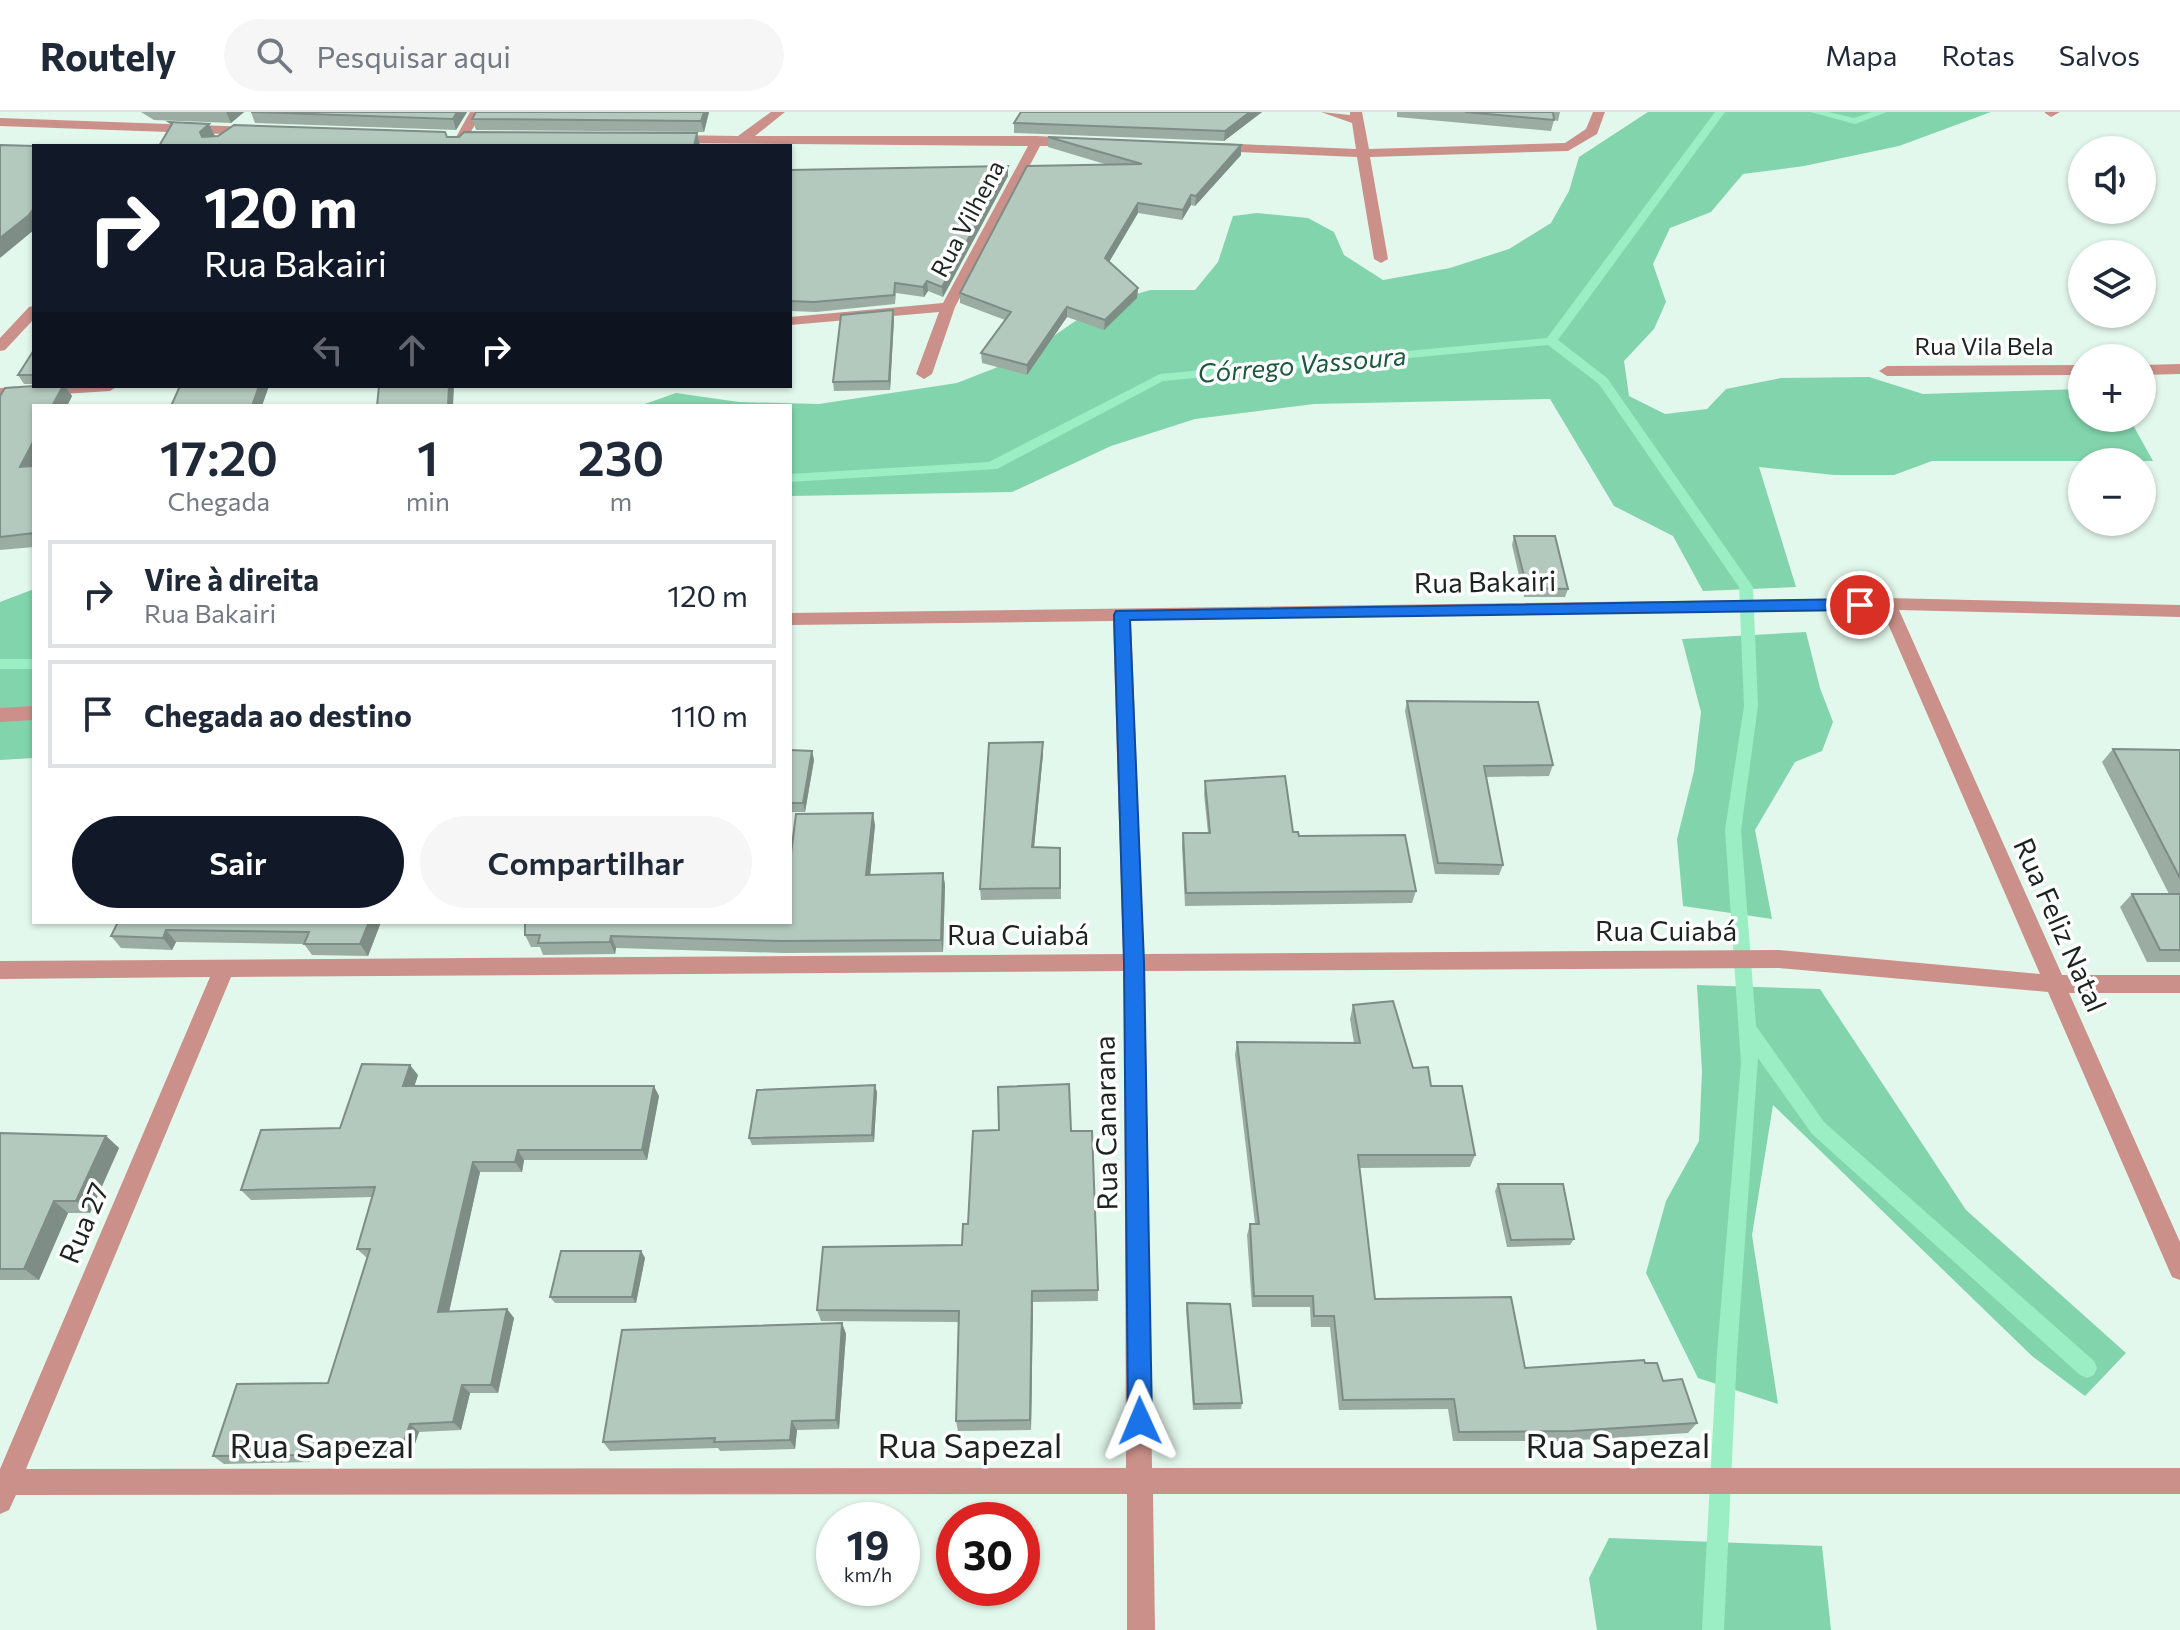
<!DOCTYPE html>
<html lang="pt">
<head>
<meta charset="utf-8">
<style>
  body { margin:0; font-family:Commissioner,sans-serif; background:#f6f6f7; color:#1f2937; height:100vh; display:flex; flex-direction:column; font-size:30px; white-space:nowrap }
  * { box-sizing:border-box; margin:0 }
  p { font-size:26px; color:#747a83 }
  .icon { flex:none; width:44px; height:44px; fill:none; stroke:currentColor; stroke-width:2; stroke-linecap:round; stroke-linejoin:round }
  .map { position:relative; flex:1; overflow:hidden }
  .details { position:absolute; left:32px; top:292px; width:760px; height:520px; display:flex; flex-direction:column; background:#fff; border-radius:0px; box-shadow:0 2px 6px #0004 }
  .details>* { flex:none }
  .top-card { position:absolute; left:32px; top:32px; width:760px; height:244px; border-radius:0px; box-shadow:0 2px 6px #0004; background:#111827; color:#fff; overflow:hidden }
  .controls { position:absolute; left:2068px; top:24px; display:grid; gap:16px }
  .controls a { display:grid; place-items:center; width:88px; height:88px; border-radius:50%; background:#fff; box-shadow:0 2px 6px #0004; font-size:40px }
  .speed { position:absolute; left:816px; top:1390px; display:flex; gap:16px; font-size:40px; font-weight:700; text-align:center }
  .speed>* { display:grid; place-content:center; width:104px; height:104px; border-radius:50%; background:#fff; box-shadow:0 2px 6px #0004; line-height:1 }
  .speed small { font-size:20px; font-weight:400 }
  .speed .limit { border:12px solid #d22; background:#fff; color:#111 }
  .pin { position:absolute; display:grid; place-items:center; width:68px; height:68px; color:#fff; margin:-34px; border:4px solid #fff; border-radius:50%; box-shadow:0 2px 8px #0007 }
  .me { position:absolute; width:88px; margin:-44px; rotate:359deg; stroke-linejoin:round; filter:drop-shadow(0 0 6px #0008) }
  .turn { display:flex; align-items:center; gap:28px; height:168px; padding:0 40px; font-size:36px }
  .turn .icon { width:104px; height:104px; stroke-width:2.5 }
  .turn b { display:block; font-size:56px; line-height:68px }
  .lanes { display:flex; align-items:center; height:76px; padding:0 40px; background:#0003; justify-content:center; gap:40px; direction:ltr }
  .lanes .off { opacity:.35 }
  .eta { display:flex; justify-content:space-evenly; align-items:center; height:136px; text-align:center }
  .eta b { font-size:48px; font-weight:600; line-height:56px }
  .action { display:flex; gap:16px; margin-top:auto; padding:16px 40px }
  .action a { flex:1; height:92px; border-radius:48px; background:#111827; color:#fff; font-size:32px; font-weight:600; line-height:92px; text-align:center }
  .action a+a { background:#f6f6f7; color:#1f2937 }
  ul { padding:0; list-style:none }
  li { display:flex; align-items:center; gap:24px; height:108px; margin:0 16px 12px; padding:0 24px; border:4px solid #e0e1e3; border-radius:0px }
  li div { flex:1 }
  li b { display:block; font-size:30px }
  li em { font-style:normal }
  header { display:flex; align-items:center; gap:48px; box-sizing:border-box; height:112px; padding:0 40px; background:#fff; border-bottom:2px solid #e0e1e3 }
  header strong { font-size:38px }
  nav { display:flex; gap:44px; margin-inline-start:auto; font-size:28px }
  .search { width:560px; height:72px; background:#f6f6f7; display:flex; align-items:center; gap:20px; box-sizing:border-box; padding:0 28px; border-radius:44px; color:#747a83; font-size:30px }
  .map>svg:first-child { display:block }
  .forest { fill:#82d4ac }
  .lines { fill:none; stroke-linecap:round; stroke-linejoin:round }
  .stream { fill:#9beec4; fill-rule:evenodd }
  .lane { fill:#ca9089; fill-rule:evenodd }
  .street { fill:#ca9089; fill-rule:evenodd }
  .wall { fill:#9bada3 }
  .shaded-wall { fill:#7e8d85 }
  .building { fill:#b4c9be; stroke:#7e8d85; stroke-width:2 }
  .route { fill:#1a73e8; stroke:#114b97; stroke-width:2 }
  .labels { text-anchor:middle; stroke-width:7; stroke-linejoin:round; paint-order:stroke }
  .far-street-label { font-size:24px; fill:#1c2420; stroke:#fff }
  .far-water-label { font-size:26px; font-style:italic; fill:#1a593e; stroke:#fff }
  .street-label { font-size:28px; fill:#1c2420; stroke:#fff }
  .near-street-label { font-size:34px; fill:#1c2420; stroke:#fff }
</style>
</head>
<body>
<header>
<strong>Routely</strong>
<div class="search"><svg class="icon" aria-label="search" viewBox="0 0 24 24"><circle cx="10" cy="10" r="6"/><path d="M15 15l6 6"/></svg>Pesquisar aqui</div>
<nav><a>Mapa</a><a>Rotas</a><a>Salvos</a></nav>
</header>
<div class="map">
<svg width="2180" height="1518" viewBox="0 0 2180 1518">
  <rect width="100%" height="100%" fill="#e3f8ec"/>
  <path class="forest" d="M1648 0H1991L1899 34 1804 54 1743 62 1711 100 1670 116 1653 152 1666 190 1654 217 1624 249 1629 284 1665 302 1707 297 1726 277 1781 266 1869 265 1923 282 2082 277V306H2129L2153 349H1932L1894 363H1834L1759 355 1796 475 1703 479 1673 424 1614 394 1550 287 1314 292 1195 307 1111 334 1012 380 790 384V294H639L676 281 739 290 819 292 957 271 1003 253 1048 228 1097 194 1150 178H1195L1218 150 1233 104 1257 101 1308 106 1334 120 1344 143 1383 168 1450 156 1509 137 1551 111 1569 79 1579 45Z
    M34 477V646L0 648V490Z
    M1806 520 1820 576 1833 610 1822 639 1795 650 1755 718 1772 807 1683 794 1677 727 1694 659 1701 600 1682 527Z
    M1697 873 1820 877 1966 1098 2126 1241 2085 1284 2032 1244 1773 993 1752 1123 1778 1292 1698 1266 1646 1161 1666 1089 1699 1029 1702 959Z
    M1609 1426 1822 1434 1831 1518H1597L1589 1466Z"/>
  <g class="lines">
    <path class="stream" d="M1715 0H1725L1558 228 1607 266 1753 475 1758 594 1741 718 1756 914 1824 1010 2094 1249 2097 1256 2094 1263 2087 1266 2080 1263 1812 1022 1758 946 1737 1241 1724 1518H1702L1717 1241 1741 951 1725 718 1744 594 1739 475 1599 272 1548 233 1163 269 997 357 790 370V362L989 350 1160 262 1547 226Z
      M1810 0H1828L1854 6 1872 0H1887L1855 12Z
      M0 547H34V557H0Z"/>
    <path class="lane" d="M2060 0 2051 5 2045 1V0Z"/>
    <path class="street" d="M470 0H482L463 34H451Z
      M771 0H785L755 24H1037L1072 26 1078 30 1072 34H1040L955 195 932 262 924 267 916 262 939 200 790 213V205L943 191 1028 34 672 31 666 27 672 23 738 24Z
      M1321 0 1350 3V0H1362L1369 37 1565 31 1586 17 1593 0H1605L1597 22 1568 39 1370 45 1388 147 1381 151 1374 147 1357 45 1216 39 1210 35 1216 31 1356 37 1352 11Z
      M0 6 252 15 258 19 252 23 0 14Z
      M34 194V207L5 238 0 239V226L29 195Z
      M2180 252V262L2142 263V253Z
      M2082 253V263L1887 264 1879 259 1887 254Z
      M37 274H118L110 279 0 286V276Z
      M1888 486 2180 493V505L1899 498 2062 863H2180V881H2069L2180 1130V1168L2172 1165 2048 880 1779 856 1145 859 1152 1356H2180V1382H1153L1155 1518H1127V1382L16 1383 9 1398 0 1402V1357L210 865 0 867V849L1123 842 1113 509 790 513V501ZM1882 498 2040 862 1779 838 1144 842 1131 508ZM1124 859 1126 1356 26 1357 231 865Z
      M34 594V608L0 610V596Z"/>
  </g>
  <path class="wall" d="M141 0H244L231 11 154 8Z
    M251 0H467L456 18 255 11Z
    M709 0 704 20 476 18 472 7Z
    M1021 0H1262L1224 29 1014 21V11Z
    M1397 0H1560L1558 9 1554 8 1551 19 1397 5Z
    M1048 25 1241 33V43L1195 94 1191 93 1182 108 1138 101 1109 150 1138 176 1137 186 1104 218 1067 205 1027 263 982 251 981 241 1005 208 960 191V181L1108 53 1048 35Z
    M790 58 1008 64 943 185 928 179 924 185 896 181 895 192 816 200 790 199Z
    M894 207 890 278 834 279 833 270Z
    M34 238V272H24L18 263Z
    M34 274H65L72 284 67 294H34V435L0 438V284Z
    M1514 424 1568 477 1565 485H1524L1512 433Z
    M1407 589 1553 653 1549 664 1486 665 1503 753 1499 763 1435 762 1405 599Z
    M2113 637 2180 638V850H2147L2120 795 2132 782H2169L2102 650Z
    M790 638 812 639 814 648 805 700H790Z
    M1043 642 1034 735 1060 736 1061 787 981 788 980 777Z
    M1205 669 1299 724 1416 779 1412 791 1185 794 1182 734 1183 721H1208L1204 682Z
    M875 713 870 763 943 761 945 773 943 840 784 841 616 836 615 842 543 843 540 835H531L525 823 790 810Z
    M118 810H381L368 844 312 843 304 832 176 830 172 838 121 836 111 824Z
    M1353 893 1431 974 1475 1043 1470 1055 1359 1056 1375 1187 1525 1256 1645 1251 1663 1269 1697 1311 1688 1321 1564 1329H1453L1448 1297 1339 1298 1330 1215H1311L1310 1195H1252L1247 1123 1250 1112H1255L1235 943 1237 930 1354 931 1350 907Z
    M418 963 414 974 659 984 647 1048H524L522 1060H480L449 1200 507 1197 514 1206 498 1281H470L461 1318 419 1320 411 1343 311 1342 309 1350 224 1352 213 1344 328 1271 367 1146 357 1137 372 1085 251 1088 241 1078 340 1016Z
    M877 980 874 1030 752 1033 749 1026Z
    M1071 1019 1098 1178V1189L1033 1190 1031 1318 958 1319 956 1309 959 1210 821 1209 817 1198 962 1133 968 1112Z
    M0 1021 106 1024 119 1036 90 1101H68L39 1168H0Z
    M1498 1072 1574 1127 1570 1133 1507 1135 1495 1079Z
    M641 1139 645 1146 636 1191H555L550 1185Z
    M1187 1191 1242 1291 1241 1297 1193 1298 1186 1197Z
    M842 1211 846 1222 839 1317 797 1318 795 1337 720 1339 718 1336 610 1339 603 1330Z"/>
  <path class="shaded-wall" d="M226 0H244L231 11Z
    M457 0H467L456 18 453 7Z
    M704 0H709L704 20 701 9Z
    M1250 0H1262L1224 29 1225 19Z
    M209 12 215 24 206 32 200 20Z
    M697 21 700 34H694Z
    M1241 33V43L1195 94 1196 84Z
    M1008 54V64L943 185 942 175Z
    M1191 83V93L1182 108 1183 98Z
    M1138 91V101L1105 157V146Z
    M34 96V118L0 146V126Z
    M927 169 928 179 924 185 923 175Z
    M1138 176 1137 186 1104 218 1105 208Z
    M1067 195V205L1027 263V253Z
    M893 198 894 207 890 278 889 269Z
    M63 274H65L72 284 67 294H52Z
    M259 274H269L262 294H252Z
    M449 274H454L453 294H448Z
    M34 328V357L20 355Z
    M1043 630V642L1033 746 1032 735Z
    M812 639 814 648 805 700 803 691Z
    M873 701 875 713 869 775 866 763Z
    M943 761 945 773 943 840 941 828Z
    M369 810H381L368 844 360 832Z
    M166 818 176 830 172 838 163 826Z
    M611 824 616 836 615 842 610 830Z
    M410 953 418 963 411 985 403 974Z
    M875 973 877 980 874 1030 872 1023Z
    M654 974 659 984 647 1048 642 1038Z
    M106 1024 119 1036 90 1101 76 1089Z
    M518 1038 524 1048 522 1060 515 1050Z
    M473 1050 480 1060 447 1209 438 1200Z
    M54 1089 68 1101 39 1168 24 1157Z
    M641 1139 645 1146 636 1191 632 1185Z
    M1032 1179 1033 1190 1031 1318 1030 1308Z
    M507 1197 514 1206 498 1281 491 1273Z
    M842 1211 846 1222 839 1317 836 1308Z
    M462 1273 470 1281 461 1318 453 1310Z
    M792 1309 797 1318 795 1337 790 1328Z
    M410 1312 419 1320 411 1343 402 1335Z
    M301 1335 311 1342 309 1350 299 1343Z"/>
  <path class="building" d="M251 0H457L453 7Z
    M476 0H704L701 9 472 7Z
    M1021 0H1250L1225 19 1014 11Z
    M1465 0H1553L1554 8Z
    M169 10 209 12 200 20 202 25 218 24 234 13 445 20 447 25H459L464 20 697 21 694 34H159L172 12Z
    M1048 25 1241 33 1196 84 1191 83 1183 98 1138 91 1105 146 1138 176 1105 208 1067 195 1027 253 981 241 1011 200 960 181 1027 54 1142 52Z
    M0 33 34 34V96L29 103 0 126Z
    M1008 54 942 175 927 169 923 175 895 171 894 183 814 190 790 189V58Z
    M893 198 889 269 833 270 841 203Z
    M34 238V263H18Z
    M34 274H63L52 294H34V328L20 355 34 354V421L0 425V284L5 276Z
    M180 274H259L252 294H171Z
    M379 274H449L448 294H377Z
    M1514 424H1555L1568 477 1527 476Z
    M1407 589 1538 590 1553 653 1484 654 1503 753 1438 751Z
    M1043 630 1032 735 1060 736V776L980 777 989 631Z
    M2113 637 2180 638V766Z
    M790 638 812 639 803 691H790Z
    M1285 664 1293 720H1298L1299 724 1405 723 1416 779 1186 781 1183 721H1210L1205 669Z
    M873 701 866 763 943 761 941 828 781 829 611 824 610 830 538 831 540 823H525V810H790V750L796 702Z
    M2132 782H2180V838H2160Z
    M118 810H369L360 832H304L309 820 166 818 163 826 111 824Z
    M1393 889 1413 956 1428 955 1431 974H1462L1475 1043H1358L1375 1187 1511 1185 1525 1256 1644 1248 1645 1251H1657L1663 1269 1682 1267 1697 1311 1572 1319 1459 1320 1454 1287 1343 1288 1334 1204H1314L1313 1184H1254L1250 1112H1259L1237 930 1360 931 1353 893Z
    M362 952 410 953 403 974H654L642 1038H518L515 1050H473L438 1200 507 1197 491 1273H462L453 1310 410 1312 402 1335H301L299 1343 213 1344 237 1272 328 1271 370 1137H357L375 1075 241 1078 261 1018 340 1016Z
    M1069 972 1071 1019H1092L1098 1178 1032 1179 1030 1308 956 1309 959 1199 817 1198 823 1135 962 1133 963 1112H968L973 1019 999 1018 998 975Z
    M875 973 872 1023 749 1026 757 978Z
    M0 1021 106 1024 76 1089H54L24 1157H0Z
    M1498 1072H1563L1574 1127 1511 1128Z
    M561 1139H641L632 1185H550Z
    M1187 1191 1230 1192 1242 1291 1194 1292Z
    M842 1211 836 1308 792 1309 790 1328 714 1330 715 1326 603 1330 622 1218Z"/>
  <path class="route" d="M1860 487 1868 493 1860 498 1130 508 1144 850 1152 1309 1148 1317 1140 1321 1132 1317 1128 1309 1124 850 1114 503 1116 499Z"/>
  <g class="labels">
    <g class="far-street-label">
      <text transform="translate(968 107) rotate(-62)" y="8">Rua Vilhena</text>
      <text x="1984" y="243">Rua Vila Bela</text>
    </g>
    <g class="far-water-label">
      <text transform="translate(1302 253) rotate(-5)" y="9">Córrego Vassoura</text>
    </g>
    <g class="street-label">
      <text transform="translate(1485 470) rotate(-1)" y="10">Rua Bakairi</text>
      <text transform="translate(2060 813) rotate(66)" y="10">Rua Feliz Natal</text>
      <text x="1666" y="829">Rua Cuiabá</text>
      <text x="1018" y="833">Rua Cuiabá</text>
      <text transform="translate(1106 1011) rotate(-91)" y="10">Rua Canarana</text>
      <text transform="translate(84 1111) rotate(-67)" y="10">Rua 27</text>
    </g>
    <g class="near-street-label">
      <text x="322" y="1346">Rua Sapezal</text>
      <text x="970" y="1346">Rua Sapezal</text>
      <text x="1618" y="1346">Rua Sapezal</text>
    </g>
  </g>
</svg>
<div class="controls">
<a><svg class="icon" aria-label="sound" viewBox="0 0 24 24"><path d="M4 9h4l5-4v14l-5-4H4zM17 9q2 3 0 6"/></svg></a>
<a><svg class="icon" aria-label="layers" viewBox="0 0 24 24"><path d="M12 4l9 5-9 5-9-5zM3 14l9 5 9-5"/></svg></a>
<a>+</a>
<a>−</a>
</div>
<div class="speed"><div>19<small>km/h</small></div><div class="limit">30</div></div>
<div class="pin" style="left:1860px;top:493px;background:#d93025"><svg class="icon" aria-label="arrive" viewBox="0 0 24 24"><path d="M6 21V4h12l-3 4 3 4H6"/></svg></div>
<svg class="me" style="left:1140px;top:1309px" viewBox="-20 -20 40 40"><path d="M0-17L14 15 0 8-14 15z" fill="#1a73e8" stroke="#fff" stroke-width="4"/></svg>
<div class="top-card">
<div class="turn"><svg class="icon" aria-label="right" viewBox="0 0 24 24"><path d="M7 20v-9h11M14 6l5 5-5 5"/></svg><div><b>120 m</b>Rua Bakairi</div></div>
<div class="lanes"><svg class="icon off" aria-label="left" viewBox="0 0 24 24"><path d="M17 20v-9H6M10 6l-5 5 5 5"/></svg><svg class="icon off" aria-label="ahead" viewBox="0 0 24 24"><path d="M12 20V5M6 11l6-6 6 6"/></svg><svg class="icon" aria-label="right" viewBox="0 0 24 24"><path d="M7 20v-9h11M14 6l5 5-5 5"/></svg></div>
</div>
<section class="details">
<div class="eta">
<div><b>17:20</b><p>Chegada</p></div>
<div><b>1</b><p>min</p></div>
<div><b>230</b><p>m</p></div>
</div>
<ul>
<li><svg class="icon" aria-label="right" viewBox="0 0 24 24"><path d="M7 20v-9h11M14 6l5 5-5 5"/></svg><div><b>Vire à direita</b><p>Rua Bakairi</p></div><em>120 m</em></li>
<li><svg class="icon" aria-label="arrive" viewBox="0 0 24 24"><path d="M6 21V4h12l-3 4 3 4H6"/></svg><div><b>Chegada ao destino</b></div><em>110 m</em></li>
</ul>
<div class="action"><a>Sair</a><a>Compartilhar</a></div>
</section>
</div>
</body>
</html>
